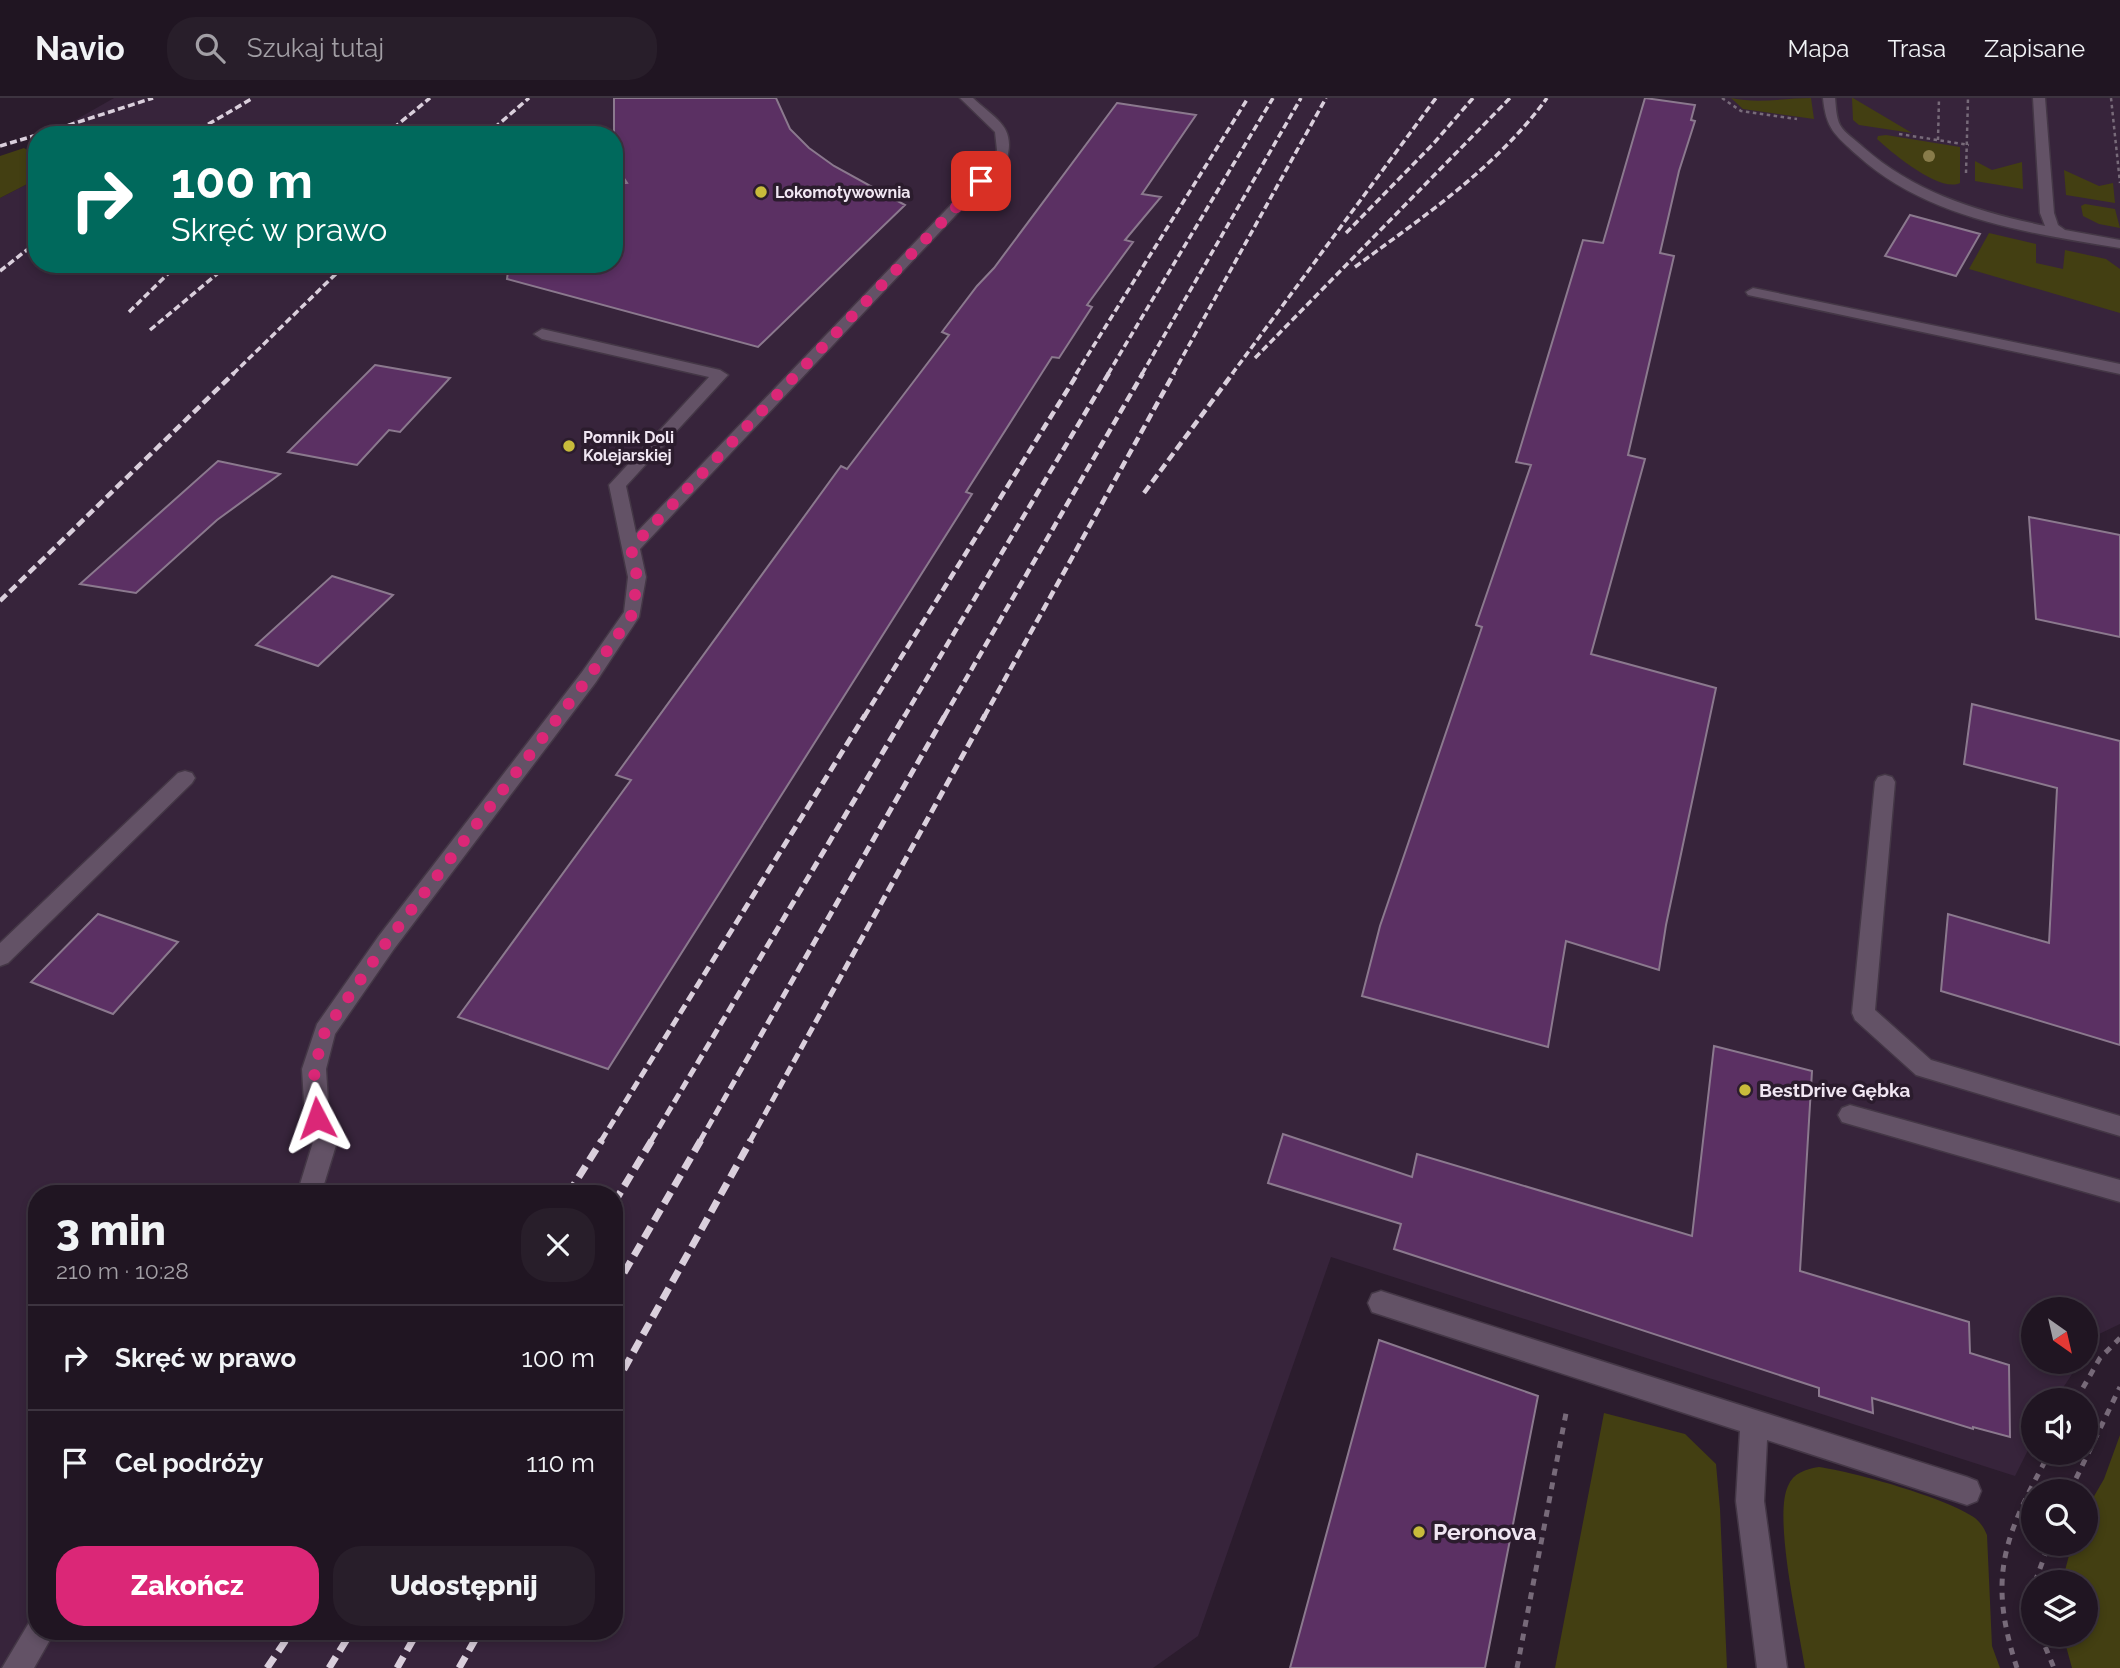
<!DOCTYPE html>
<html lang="pl">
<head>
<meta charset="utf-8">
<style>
  body { margin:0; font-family:Raleway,sans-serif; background:#281e2a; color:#f1f3f6; height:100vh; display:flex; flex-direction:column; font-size:26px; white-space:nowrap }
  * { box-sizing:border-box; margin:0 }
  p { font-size:23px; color:#a29fa5 }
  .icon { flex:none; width:38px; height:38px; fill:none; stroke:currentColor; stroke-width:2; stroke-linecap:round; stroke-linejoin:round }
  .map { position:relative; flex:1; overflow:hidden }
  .details { position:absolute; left:28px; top:1087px; width:595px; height:455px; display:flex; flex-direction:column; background:#201522; border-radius:28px; box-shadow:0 4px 10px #0003,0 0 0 2px #3d3440 }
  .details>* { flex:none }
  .top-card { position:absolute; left:28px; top:28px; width:595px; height:147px; border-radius:28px; box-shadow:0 4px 10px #0003,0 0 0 2px #3d3440; background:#00695c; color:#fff; overflow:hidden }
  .needle { width:46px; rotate:146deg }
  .buttons { position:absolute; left:2021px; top:1199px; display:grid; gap:14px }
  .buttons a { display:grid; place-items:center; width:77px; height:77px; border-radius:50%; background:#201522; box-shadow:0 4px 10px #0003,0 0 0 2px #3d3440; font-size:35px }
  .pin { position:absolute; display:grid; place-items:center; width:60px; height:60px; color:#fff; margin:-30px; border-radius:14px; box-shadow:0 4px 10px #0006 }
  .me { position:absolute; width:77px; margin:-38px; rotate:356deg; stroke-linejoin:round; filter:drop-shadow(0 0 5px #0008) }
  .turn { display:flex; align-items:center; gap:24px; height:147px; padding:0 28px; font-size:32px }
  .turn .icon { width:91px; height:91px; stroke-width:2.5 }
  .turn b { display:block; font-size:49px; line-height:60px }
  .round { display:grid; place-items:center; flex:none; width:74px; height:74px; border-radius:28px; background:#281e2a }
  .head { display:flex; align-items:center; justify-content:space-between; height:119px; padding:0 28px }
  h1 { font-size:42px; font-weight:800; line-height:52px }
  .cta { display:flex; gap:14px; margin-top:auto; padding:14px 28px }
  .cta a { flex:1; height:80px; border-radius:28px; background:#db2777; color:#fff; font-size:28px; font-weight:800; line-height:80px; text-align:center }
  .cta a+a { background:#281e2a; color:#f1f3f6 }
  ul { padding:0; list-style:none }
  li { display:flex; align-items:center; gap:21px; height:105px; padding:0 28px; border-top:2px solid #3d3440 }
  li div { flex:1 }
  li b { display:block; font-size:26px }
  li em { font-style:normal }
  header { display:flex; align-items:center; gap:42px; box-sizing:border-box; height:98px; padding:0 35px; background:#201522; border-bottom:2px solid #3d3440 }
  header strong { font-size:33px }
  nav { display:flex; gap:38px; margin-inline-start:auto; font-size:24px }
  .search { width:490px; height:63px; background:#281e2a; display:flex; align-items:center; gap:18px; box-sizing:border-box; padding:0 24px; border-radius:28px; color:#a29fa5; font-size:26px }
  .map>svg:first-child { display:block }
  .built { fill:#37243b; fill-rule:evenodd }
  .green { fill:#433f12 }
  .building { fill:#5b3063; stroke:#8b798e; stroke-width:2 }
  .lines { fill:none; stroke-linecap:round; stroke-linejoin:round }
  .lane-casing { stroke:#443746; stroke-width:3 }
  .street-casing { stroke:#443746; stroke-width:3 }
  .path-far1 { stroke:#776a79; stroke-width:2.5; stroke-dasharray:3.5 3.5; stroke-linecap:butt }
  .path { stroke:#776a79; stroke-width:5; stroke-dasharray:7 7; stroke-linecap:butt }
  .lane { fill:#635266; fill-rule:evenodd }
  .street { fill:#635266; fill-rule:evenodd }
  .rail-far3 { stroke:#dacfdc; stroke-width:3.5; stroke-dasharray:7 3.5; stroke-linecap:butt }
  .rail-far2 { stroke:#dacfdc; stroke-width:4.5; stroke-dasharray:9 4.5; stroke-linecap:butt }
  .rail-far1 { stroke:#dacfdc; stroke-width:5; stroke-dasharray:10 5; stroke-linecap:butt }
  .rail { stroke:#dacfdc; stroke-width:7; stroke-dasharray:13 7; stroke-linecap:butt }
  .tree { fill:#887c4a }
  .route { stroke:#db2777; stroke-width:12; stroke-dasharray:0 21.6 }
  .poi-dot { fill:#c8bb3b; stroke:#2b1c2d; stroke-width:2.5 }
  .labels { text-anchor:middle; stroke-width:7; stroke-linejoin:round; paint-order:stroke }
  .far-poi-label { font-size:16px; font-weight:bold; fill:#f0e6f2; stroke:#2b1c2d; text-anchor:start }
  .poi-label { font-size:19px; font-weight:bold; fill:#f0e6f2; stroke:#2b1c2d; text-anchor:start }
  .near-poi-label { font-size:23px; font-weight:bold; fill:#f0e6f2; stroke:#2b1c2d; text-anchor:start }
</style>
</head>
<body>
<header>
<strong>Navio</strong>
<div class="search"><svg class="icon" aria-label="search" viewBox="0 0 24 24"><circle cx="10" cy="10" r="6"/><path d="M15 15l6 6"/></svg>Szukaj tutaj</div>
<nav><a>Mapa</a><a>Trasa</a><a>Zapisane</a></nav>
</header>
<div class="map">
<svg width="2120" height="1570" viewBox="0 0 2120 1570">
  <rect width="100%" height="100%" fill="#2b1c2d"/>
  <path class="built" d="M114 0H2120V1226L2097 1237 2086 1254V1211H2034V1264H2080L2055 1302H2034L2033 1342 2015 1378 1331 1159 1198 1538 1153 1570H0V100L37 81V166H614V37H49ZM37 1096H614V1533H37Z"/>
  <path class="green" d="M1731 0C1759 6 1783 0 1811 0L1814 21 1743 11Z
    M1852 0H1853L1912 35 1859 27 1853 22Z
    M1886 37 1960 49V85C1940 95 1892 55 1877 41L1878 38Z
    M24 50 37 58V81L0 100V58Z
    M1975 63 1992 72 2022 64 2023 91 1975 83Z
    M2064 72 2099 88 2113 85 2115 105 2066 97Z
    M2085 106 2115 111 2120 130 2099 126 2083 118 2081 108Z
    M1989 135 2036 146V165L2063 171 2065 152 2106 161 2120 171V215L1969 171Z
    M1604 1315 1685 1336 1716 1366 1720 1411 1727 1570H1555Z
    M2120 1337V1570H2072L2063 1537 2086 1536V1484H2062L2072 1446H2086V1412L2104 1381Z
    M1819 1369C1854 1374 1947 1400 1975 1420 1981 1425 1984 1430 1987 1437L1992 1548 2000 1570H1805C1799 1531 1773 1419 1788 1388 1793 1375 1806 1371 1819 1369Z"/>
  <path class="building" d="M614 0H776L790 31 809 50 834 68 905 107 758 249 507 181 509 166H614V86L627 85 614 65Z
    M1645 0 1695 7 1691 22 1695 23 1679 73 1660 155 1674 158 1628 357 1645 361 1591 556 1716 590 1666 827 1659 872 1566 843 1548 949 1362 898 1380 828 1482 529 1476 527 1531 367 1516 364 1583 142 1603 145Z
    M1117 5 1196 17 1142 96 1161 99 1125 142 1133 144 1087 207 1092 209 1059 260 1052 259 966 394 972 396 608 971 458 919 631 682 616 677 841 368 847 371 949 237 942 234 977 188 994 170Z
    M1910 117 1980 136 1956 178 1885 158Z
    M375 267 450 280 400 334 389 332 357 367 288 354Z
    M218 363 280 376 217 422 136 495 80 486Z
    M2029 419 2120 437V539L2036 521Z
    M332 478 393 497 318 568 256 547Z
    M1972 606 2120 643V947L1941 893 1948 816 2049 845 2057 690 1964 666Z
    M98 816 178 844 113 916 31 884Z
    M1714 948 1812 973 1800 1173 1969 1224 1970 1255 2009 1267 2010 1339 1973 1329V1331L1872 1300 1873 1315 1819 1298V1290L1394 1151 1401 1126 1268 1085 1283 1036 1412 1079 1417 1056 1692 1138Z
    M1379 1242 1538 1298 1485 1570H1290Z"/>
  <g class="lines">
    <defs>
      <path id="lane" d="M960 0H973C996 22 1017 28 1006 64L640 451 646 479 639 519 596 584 394 851 335 936 326 971 329 1020 337 1044 321 1096H297L313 1044 305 1020 302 971 317 926 378 839 582 574 624 514 628 479 609 387 709 279 542 241 534 236 542 231 720 272 728 277 626 388 636 435 993 63 997 52 995 34Z
        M1823 0H1835C1836 9 1836 19 1840 27 1845 36 1856 42 1863 49 1915 95 1979 114 2045 128L2040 115 2033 0H2045L2054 115 2058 127 2065 132 2120 142V150C2029 135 1927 121 1857 57 1835 37 1826 31 1823 0Z
        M1753 190 2120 266V276L1748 197 1746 194Z
        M185 673 192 675 195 680 192 685 8 865 0 868V845L178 675Z
        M1885 677 1892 679 1895 684 1875 912 1931 962 2120 1018V1038L1916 977 1855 922 1852 915 1875 684 1878 679Z
        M1850 1007 2120 1082V1104L1842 1024 1838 1017 1842 1010Z
        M37 1520V1533H55L34 1570H2L30 1523Z"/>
      <path id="street" d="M1381 1193 1967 1379 1977 1383 1981 1393 1977 1403 1967 1407 1767 1342 1764 1403 1787 1570H1757L1736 1403 1740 1333 1372 1214 1368 1205 1372 1196Z"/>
    </defs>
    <use href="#lane" class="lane-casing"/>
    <use href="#street" class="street-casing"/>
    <path class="path-far1" d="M1722 0 1741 13 1797 21
      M2111 0 2120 85
      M1899 36 1969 47
      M1938 42 1939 0
      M1966 75 1968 0"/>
    <path class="path" d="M2076 1302 2100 1260 2120 1240
      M2070 1393 2120 1289
      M2035 1484 2049 1446
      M2040 1536 2054 1570
      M1517 1570 1567 1310
      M2017 1570C1986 1476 2006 1436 2050 1354"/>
    <use href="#lane" class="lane"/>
    <use href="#street" class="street"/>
    <path class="rail-far3" d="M38 37 153 0
      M190 37 253 0
      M385 37 430 0
      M486 37 529 0
      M0 48 37 37
      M1346 135 1434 45 1473 0
      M1355 169C1424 118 1496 70 1547 0
      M0 173 37 144
      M129 214 178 166
      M150 232 229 166
      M1255 260 1510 0
      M233 276 346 166
      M1076 276 1248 0
      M1108 276 1273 0
      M1142 276 1301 0
      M1173 276 1326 0
      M1232 276 1436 0"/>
    <path class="rail-far2" d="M1144 395 1233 275
      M0 503 234 275
      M864 619 1078 275
      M904 619 1109 275
      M944 619 1143 275
      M984 619 1174 275"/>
    <path class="rail-far1" d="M601 1043 865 617
      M651 1043 905 617
      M700 1043 945 617
      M750 1043 985 617"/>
    <path class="rail" d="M568 1096 602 1042
      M614 1105 652 1042
      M614 1192 701 1042
      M614 1289 751 1042
      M267 1570 292 1533
      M329 1570 352 1533
      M397 1570 418 1533
      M459 1570 480 1533"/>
  </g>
  <circle class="tree" cx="1929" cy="58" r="6"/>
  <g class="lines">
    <path class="route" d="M317 1020 314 971 325 933 386 845 589 579 633 515 637 479 631 450 981 83"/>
  </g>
  <g class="poi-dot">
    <circle cx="761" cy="94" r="7"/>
    <circle cx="569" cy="348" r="7"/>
    <circle cx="1745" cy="992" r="7"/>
    <circle cx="1419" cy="1434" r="7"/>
  </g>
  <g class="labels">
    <g class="far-poi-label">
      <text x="775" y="100">Lokomotywownia</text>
      <text x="583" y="345">Pomnik Doli<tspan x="583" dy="18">Kolejarskiej</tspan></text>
    </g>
    <g class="poi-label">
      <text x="1759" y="999">BestDrive Gębka</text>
    </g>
    <g class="near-poi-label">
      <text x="1433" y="1442">Peronova</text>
    </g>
  </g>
</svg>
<div class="buttons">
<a><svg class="needle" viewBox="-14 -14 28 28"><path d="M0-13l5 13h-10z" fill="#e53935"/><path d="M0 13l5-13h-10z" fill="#a29fa5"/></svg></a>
<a><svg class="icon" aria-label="sound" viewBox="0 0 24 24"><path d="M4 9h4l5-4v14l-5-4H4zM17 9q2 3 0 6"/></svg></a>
<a><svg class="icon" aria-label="search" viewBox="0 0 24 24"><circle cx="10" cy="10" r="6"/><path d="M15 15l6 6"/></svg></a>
<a><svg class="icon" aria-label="layers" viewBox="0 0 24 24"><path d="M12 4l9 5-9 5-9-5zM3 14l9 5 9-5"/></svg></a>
</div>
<div class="pin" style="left:981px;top:83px;background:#d93025"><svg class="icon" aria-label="arrive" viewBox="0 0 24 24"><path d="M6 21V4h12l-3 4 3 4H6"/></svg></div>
<svg class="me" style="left:317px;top:1020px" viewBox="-20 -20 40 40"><path d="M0-17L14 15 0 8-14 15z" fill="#db2777" stroke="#fff" stroke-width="4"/></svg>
<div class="top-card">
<div class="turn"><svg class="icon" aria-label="right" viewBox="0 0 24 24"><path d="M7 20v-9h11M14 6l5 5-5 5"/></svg><div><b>100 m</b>Skręć w prawo</div></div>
</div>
<section class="details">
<div class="head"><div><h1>3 min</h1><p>210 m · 10:28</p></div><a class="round"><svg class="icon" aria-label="close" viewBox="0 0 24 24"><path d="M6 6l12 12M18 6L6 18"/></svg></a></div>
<ul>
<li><svg class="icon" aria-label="right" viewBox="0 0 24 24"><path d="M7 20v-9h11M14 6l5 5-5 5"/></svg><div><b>Skręć w prawo</b></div><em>100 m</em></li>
<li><svg class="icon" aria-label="arrive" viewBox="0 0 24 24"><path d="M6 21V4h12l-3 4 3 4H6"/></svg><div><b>Cel podróży</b></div><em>110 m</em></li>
</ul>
<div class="cta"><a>Zakończ</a><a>Udostępnij</a></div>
</section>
</div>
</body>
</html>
